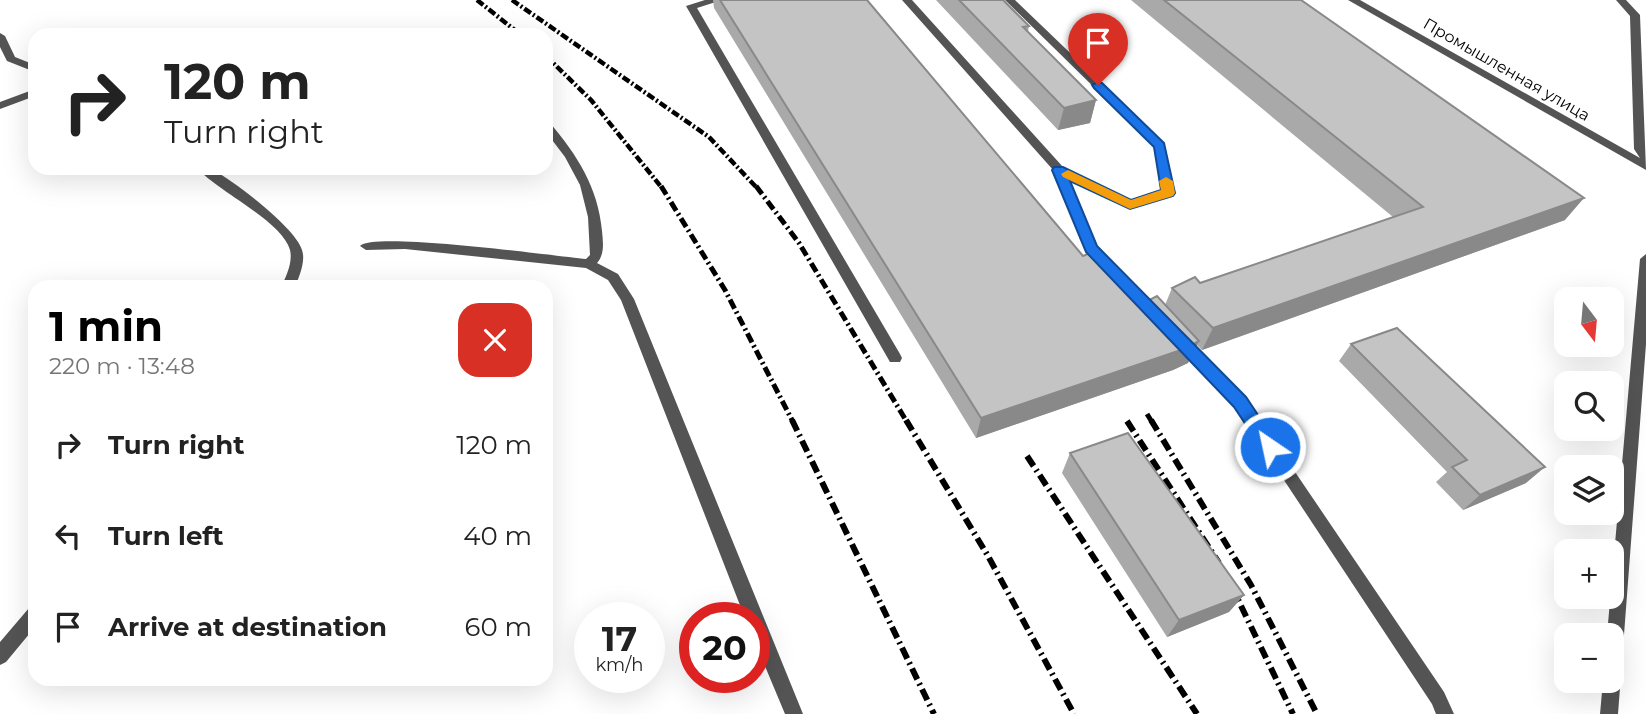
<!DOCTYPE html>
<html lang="en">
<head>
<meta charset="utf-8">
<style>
  body { margin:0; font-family:Montserrat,sans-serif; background:#f6f6f6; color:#222; height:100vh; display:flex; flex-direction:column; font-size:26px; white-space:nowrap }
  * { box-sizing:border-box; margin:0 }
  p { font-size:23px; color:#767676 }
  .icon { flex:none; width:38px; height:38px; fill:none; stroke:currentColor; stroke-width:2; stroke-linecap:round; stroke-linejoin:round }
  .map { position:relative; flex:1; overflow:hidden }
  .sheet { position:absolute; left:28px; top:280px; width:525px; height:406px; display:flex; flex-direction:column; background:#fff; border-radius:21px; box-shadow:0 7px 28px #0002 }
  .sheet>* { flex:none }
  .hud { position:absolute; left:28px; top:28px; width:525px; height:147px; border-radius:21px; box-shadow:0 7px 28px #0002; background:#fff; color:#222; overflow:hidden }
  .needle { width:46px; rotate:164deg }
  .tools { position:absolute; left:1554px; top:287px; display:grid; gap:14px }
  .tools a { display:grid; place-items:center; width:70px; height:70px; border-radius:14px; background:#fff; box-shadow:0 7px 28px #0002; font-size:35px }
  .speed { position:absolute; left:574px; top:602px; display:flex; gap:14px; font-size:35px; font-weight:700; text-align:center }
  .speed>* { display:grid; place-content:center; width:91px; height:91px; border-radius:50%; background:#fff; box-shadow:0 7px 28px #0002; line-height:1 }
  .speed small { font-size:18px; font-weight:400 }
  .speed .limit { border:10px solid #d22; background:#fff; color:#111 }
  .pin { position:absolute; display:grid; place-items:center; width:60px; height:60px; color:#fff; margin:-72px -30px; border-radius:50% 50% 50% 0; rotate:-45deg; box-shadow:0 0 7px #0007 }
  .pin .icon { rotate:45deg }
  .me { position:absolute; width:77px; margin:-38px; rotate:326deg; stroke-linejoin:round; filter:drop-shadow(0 0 5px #0008) }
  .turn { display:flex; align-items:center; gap:24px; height:147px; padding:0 21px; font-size:32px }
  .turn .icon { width:91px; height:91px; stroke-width:2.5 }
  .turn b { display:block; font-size:49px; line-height:60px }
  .round { display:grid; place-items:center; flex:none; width:74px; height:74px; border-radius:21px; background:#f6f6f6 }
  .headline { display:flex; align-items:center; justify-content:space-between; height:119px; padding:0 21px }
  h1 { font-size:42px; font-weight:700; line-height:52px; color:#000 }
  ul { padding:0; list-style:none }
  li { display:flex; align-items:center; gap:21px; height:91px; padding:0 21px }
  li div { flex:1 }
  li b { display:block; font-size:26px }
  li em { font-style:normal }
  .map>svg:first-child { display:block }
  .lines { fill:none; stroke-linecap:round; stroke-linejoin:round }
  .lane { fill:#545454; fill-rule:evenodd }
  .street { fill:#545454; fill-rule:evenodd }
  .rail-far2 { stroke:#000; stroke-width:4.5; stroke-dasharray:8 2.5 2 2.5; stroke-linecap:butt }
  .rail-far1 { stroke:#000; stroke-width:5; stroke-dasharray:10 3.5 2 3.5; stroke-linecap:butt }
  .rail { stroke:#000; stroke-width:6; stroke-dasharray:12 4.5 2 4.5; stroke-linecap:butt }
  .wall { fill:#a9a9a9 }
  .shaded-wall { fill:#898989 }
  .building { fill:#c4c4c4; stroke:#898989; stroke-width:2 }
  .route { fill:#1a73e8; stroke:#114b97; stroke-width:2 }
  .slow { fill:#f59e0b }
  .labels { text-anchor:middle; stroke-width:5; stroke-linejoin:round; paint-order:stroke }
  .far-street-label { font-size:16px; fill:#000; stroke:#fff }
</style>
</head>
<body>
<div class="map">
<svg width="1646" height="714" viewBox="0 0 1646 714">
  <rect width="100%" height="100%" fill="#fff"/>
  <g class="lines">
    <path class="lane" d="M705 0H722L697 8 900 354 902 358 900 362H890L686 6Z
      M902 0H912L1063 167 1131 201 1162 191 1155 147 1005 0H1015L1164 143 1174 193 1172 196 1130 209 1069 180 1096 246 1161 311 1163 315 1161 319H1151L1087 251 1054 171Z
      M1348 0H1360L1640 158 1634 149 1630 16 1616 0H1626L1640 15 1646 170Z
      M546 122 550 123C577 155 598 187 602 231 603 242 605 254 597 263L618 274 634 299 803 714H785L754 640V618H745L621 300 608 280 586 268 405 249 366 250 360 246C374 231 554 256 586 259L590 255 588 217 580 185 565 157 546 132Z
      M1646 254V344L1618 714H1600L1603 681H1612V635H1607L1640 259Z
      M1180 335 1185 336 1245 398 1444 692 1454 714H1436L1432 704 1235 406 1175 344 1173 340Z"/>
    <path class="street" d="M0 33 5 36 15 57 35 65V72L7 61 0 47Z
      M35 89V96L0 109V102Z
      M197 168C203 168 208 167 213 170 234 181 296 228 302 250 306 261 299 277 295 287H281C286 277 293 262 290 250 282 221 217 191 197 168Z
      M35 606V627L6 662 0 665V642L29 608Z"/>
    <path class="rail-far2" d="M477 0 521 35
      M512 0 709 137 757 188
      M546 56 591 100 662 188"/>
    <path class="rail-far1" d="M661 186 725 290 793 422
      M756 186 799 243 907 422
      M1147 414 1152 422"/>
    <path class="rail" d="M792 420 934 714
      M906 420 988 556 1074 714
      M1151 420 1251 585 1317 714
      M1127 421 1219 563
      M1027 456 1197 714
      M1231 585 1293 714"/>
  </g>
  <path class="wall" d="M713 0H867L1083 256 1142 304 1165 305 1172 288 1200 283 1393 217 1131 0H1301L1565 220 1202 350 1197 345 1188 363 1173 370 976 438 714 8Z
    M936 0H1003L1029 26 1028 32 1096 100 1090 123 1058 130Z
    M1351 344 1526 483 1463 510 1436 482 1447 472 1339 361Z
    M1070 453 1244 595 1229 612 1167 637 1062 473Z"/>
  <path class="shaded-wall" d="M1096 100 1090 123 1058 130 1064 108Z
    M1584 198 1565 220 1202 350 1213 328Z
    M1199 341 1188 363 1173 370 976 438 981 418Z
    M1545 467 1526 483 1463 510 1480 495Z
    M1244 595 1229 612 1167 637 1179 620Z"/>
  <path class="building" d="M720 0H867L1083 256 1097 250 1142 304 1157 296 1199 341 1184 349 981 418Z
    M959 0H1003L1029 26 1023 27 1096 100 1064 108Z
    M1164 0H1301L1584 198 1213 328 1172 288 1195 277 1200 283 1423 207Z
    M1397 328 1545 467 1480 495 1452 467 1467 460 1351 344Z
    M1128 433 1244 595 1179 620 1070 453Z"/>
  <path class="route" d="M1098 82 1102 83 1164 143 1175 193 1173 196 1130 209 1070 181 1097 246 1246 397 1276 442 1279 447 1276 452 1270 455 1264 452 1234 407 1086 252 1052 170 1054 167H1063L1131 200 1161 190 1154 147 1094 88 1092 85Z"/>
  <path class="slow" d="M1068 170 1131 200 1161 190 1159 181 1166 177 1173 181 1175 193 1173 196 1130 209 1063 177 1061 174Z"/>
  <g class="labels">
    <g class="far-street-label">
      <text transform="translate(1507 69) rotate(30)" y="6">Промышленная улица</text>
    </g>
  </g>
</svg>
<div class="tools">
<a><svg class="needle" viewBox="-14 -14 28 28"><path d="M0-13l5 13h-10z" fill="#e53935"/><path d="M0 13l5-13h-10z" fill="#767676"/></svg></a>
<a><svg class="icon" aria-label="search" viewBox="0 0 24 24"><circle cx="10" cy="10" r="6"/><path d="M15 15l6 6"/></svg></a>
<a><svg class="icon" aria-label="layers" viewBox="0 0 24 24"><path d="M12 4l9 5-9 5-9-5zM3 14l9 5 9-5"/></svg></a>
<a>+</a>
<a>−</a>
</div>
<div class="speed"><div>17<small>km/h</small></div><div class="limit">20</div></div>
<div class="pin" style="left:1098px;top:85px;background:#d93025"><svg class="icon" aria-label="arrive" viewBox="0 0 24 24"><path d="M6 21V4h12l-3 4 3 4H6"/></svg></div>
<svg class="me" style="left:1270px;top:447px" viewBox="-20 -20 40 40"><circle r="17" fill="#1a73e8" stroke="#fff" stroke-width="3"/><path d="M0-11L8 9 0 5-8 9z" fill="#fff"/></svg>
<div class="hud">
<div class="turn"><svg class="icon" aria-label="right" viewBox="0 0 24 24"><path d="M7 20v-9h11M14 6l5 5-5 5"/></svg><div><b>120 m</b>Turn right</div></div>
</div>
<section class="sheet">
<div class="headline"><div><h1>1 min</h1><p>220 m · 13:48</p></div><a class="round" style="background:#d93025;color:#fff"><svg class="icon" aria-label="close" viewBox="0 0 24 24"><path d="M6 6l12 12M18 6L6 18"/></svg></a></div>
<ul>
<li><svg class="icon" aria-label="right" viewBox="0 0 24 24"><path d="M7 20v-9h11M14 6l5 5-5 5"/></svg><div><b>Turn right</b></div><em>120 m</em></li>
<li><svg class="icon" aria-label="left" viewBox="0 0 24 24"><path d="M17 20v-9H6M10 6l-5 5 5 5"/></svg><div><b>Turn left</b></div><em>40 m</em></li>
<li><svg class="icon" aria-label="arrive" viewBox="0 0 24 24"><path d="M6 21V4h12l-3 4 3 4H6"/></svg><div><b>Arrive at destination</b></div><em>60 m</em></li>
</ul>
</section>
</div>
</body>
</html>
